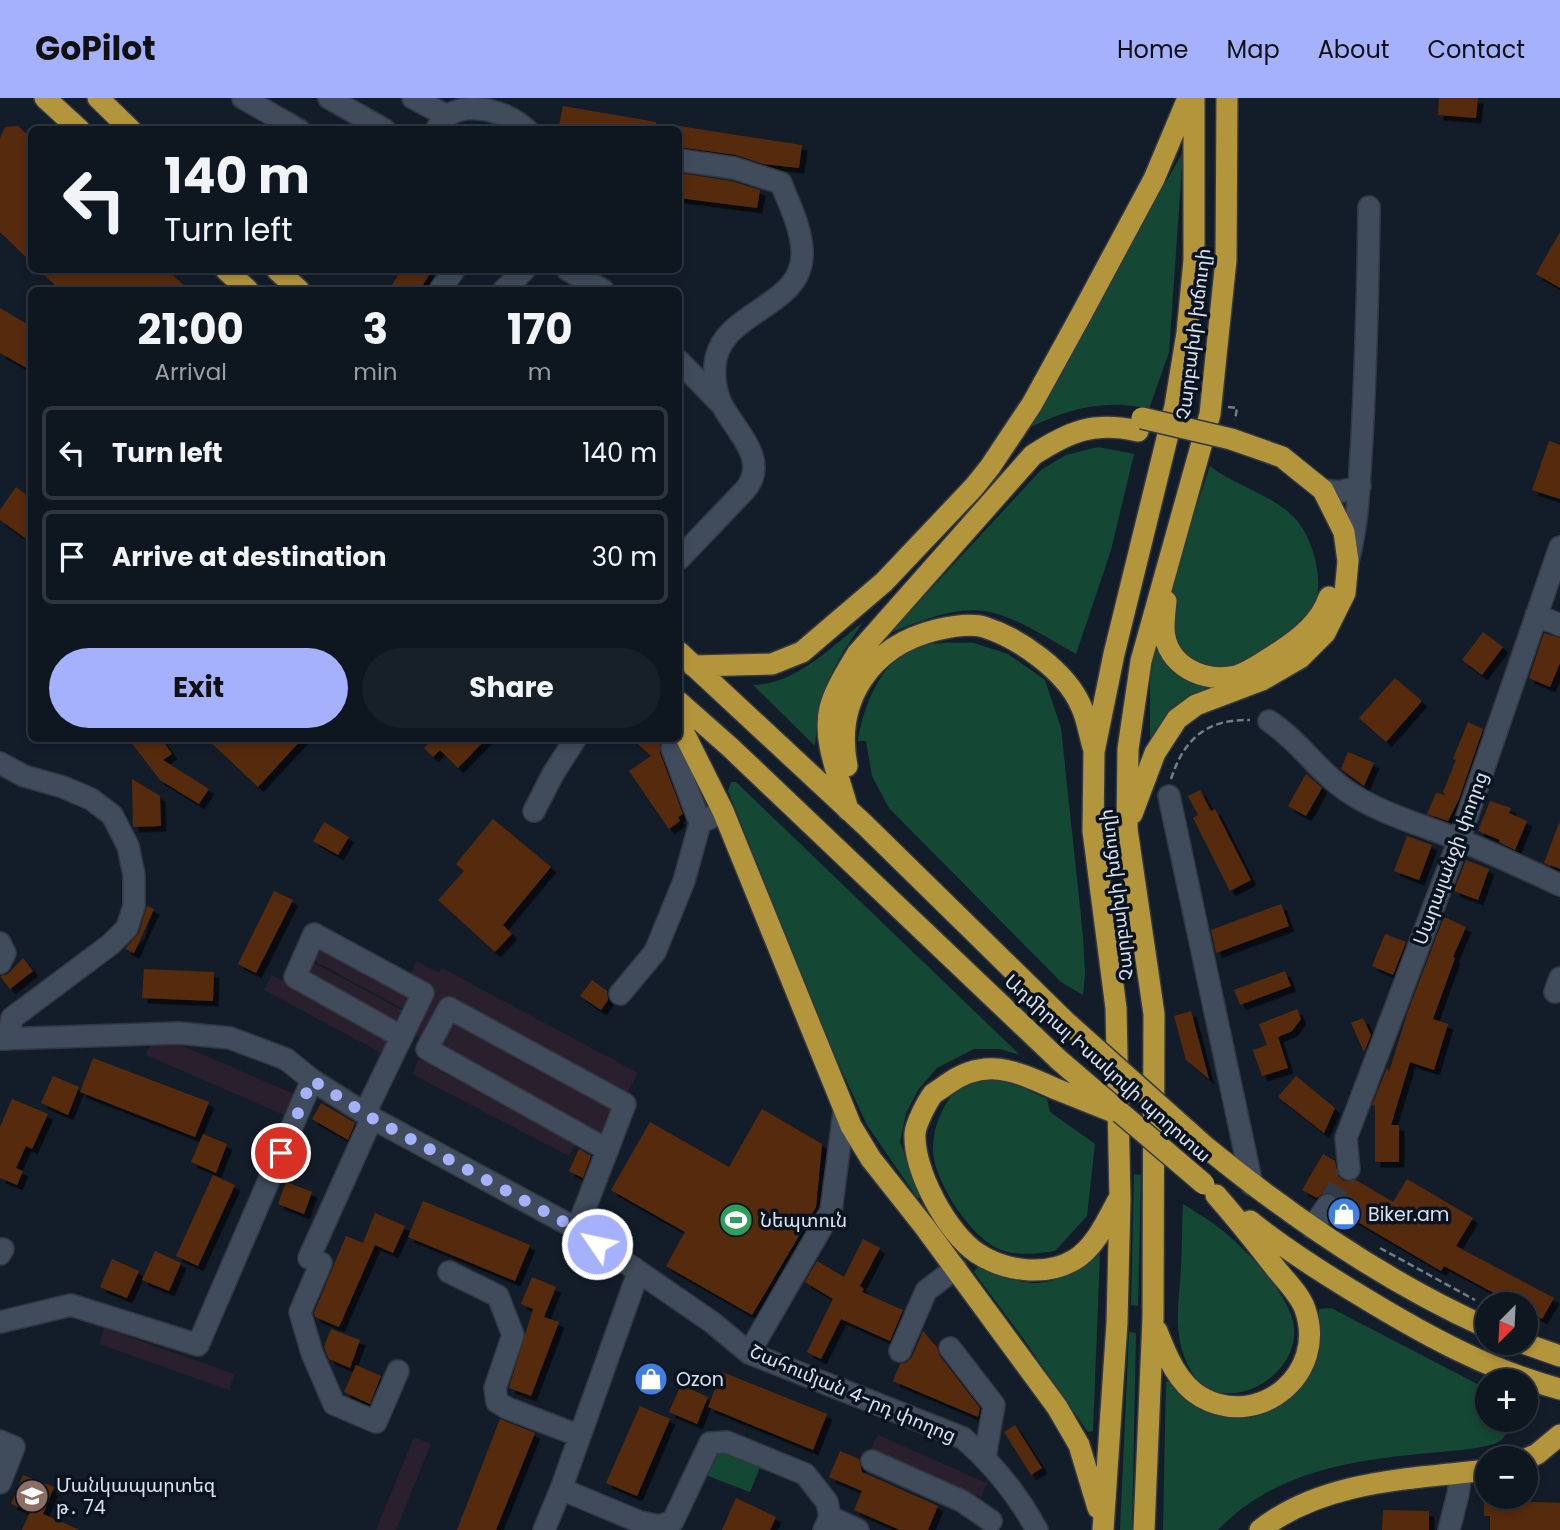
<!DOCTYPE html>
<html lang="en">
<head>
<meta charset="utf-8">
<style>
  body { margin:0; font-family:Poppins,"Noto Sans Armenian",sans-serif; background:#171f29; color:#f1f3f6; height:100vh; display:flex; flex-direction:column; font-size:26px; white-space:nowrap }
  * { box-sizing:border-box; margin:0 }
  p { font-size:23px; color:#9b9fa5 }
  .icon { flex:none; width:38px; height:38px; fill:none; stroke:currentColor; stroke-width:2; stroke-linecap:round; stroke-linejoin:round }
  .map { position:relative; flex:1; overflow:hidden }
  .drawer { position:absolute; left:28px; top:189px; width:654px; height:455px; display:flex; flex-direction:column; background:#0e1620; border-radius:10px; box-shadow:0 4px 10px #0003,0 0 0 2px #2e353e }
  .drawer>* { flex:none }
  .banner { position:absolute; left:28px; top:28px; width:654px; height:147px; border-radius:10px; box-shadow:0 4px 10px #0003,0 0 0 2px #2e353e; background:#0e1620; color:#f1f3f6; overflow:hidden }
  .needle { width:46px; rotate:204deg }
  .controls { position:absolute; left:1475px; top:1194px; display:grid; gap:14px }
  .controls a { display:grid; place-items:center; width:63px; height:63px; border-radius:50%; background:#0e1620; box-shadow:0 4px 10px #0003,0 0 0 2px #2e353e; font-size:35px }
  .pin { position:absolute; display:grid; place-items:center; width:60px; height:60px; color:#fff; margin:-30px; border:4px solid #fff; border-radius:50%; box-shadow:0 2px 7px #0007 }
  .me { position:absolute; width:77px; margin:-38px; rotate:304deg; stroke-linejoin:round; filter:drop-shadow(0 0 5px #0008) }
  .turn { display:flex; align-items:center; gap:24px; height:147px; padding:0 21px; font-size:32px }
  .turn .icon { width:91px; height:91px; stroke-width:2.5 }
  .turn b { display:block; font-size:49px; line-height:60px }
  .eta { display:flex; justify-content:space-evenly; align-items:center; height:119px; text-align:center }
  .eta b { font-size:42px; font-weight:700; line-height:49px }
  .action { display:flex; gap:14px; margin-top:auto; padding:14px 21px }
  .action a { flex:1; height:80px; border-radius:42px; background:#a5b1fc; color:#111; font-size:28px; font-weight:700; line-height:80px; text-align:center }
  .action a+a { background:#171f29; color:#f1f3f6 }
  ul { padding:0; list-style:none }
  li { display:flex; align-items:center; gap:21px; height:94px; margin:0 14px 10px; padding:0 7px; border:4px solid #2e353e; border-radius:10px }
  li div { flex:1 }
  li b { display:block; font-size:26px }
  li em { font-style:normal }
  header { display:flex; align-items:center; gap:42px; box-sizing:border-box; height:98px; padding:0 35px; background:#a5b1fc; color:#111 }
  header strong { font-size:33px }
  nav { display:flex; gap:38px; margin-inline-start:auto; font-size:24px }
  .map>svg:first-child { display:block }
  .industrial { fill:#2a1f2c }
  .green { fill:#144834 }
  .building { fill:#562c0b; filter:url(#shadow) }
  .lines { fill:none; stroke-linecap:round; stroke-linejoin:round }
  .minor-tunnel { stroke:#313b47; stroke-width:21; stroke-dasharray:21 10; stroke-linecap:butt }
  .minor-casing { stroke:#323742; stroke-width:24 }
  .highway-casing { stroke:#323742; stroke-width:24 }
  .path { stroke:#737c88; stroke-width:2.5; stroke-dasharray:7 3.5; stroke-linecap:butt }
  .minor { stroke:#404c5c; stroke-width:21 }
  .highway { stroke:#b3953c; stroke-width:21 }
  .highway-bridge-casing { stroke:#323742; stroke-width:24; stroke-linecap:butt }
  .highway-bridge { stroke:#b3953c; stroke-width:21 }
  .route { stroke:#a5b1fc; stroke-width:12; stroke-dasharray:0 21.6 }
  .labels { text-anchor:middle; stroke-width:7; stroke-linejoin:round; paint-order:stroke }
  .street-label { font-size:19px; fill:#dbe2ec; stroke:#0a1420 }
  .poi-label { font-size:19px; fill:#dbe2ec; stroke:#0a1420; text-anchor:start }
</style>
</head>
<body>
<header>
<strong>GoPilot</strong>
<nav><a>Home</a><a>Map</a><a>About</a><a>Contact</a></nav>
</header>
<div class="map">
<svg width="1560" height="1432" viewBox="0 0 1560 1432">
  <defs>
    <filter id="shadow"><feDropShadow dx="5.5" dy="5.5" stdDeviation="0" flood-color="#0009"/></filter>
  </defs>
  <rect width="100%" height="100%" fill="#131d2a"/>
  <path class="industrial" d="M322 850 415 901 408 914 315 863Z
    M417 863 439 875 442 870 638 975 627 995 446 899 423 942 409 934 432 891 409 878Z
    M314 865 407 915 400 928 307 878Z
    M272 877 393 943 385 957 264 892Z
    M451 920 618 1009 603 1037 436 948Z
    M155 936 294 996 284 1017 146 957Z
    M419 961 577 1043 569 1058 412 976Z
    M104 1230 234 1276 229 1292 99 1246Z
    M878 1337 987 1385 981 1399 871 1351Z
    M414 1339 431 1346 396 1432H376Z"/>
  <path class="green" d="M1183 54 1169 254 1149 311C1104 300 1067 311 1026 331Z
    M1098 349 1134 356 1111 452 1076 556C1050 542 1014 517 984 513 954 509 917 524 890 535L1041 372 1066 357Z
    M1210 368C1237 390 1284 399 1303 431 1320 461 1327 505 1301 532 1291 541 1276 548 1265 556 1249 566 1235 576 1215 573 1204 572 1191 562 1181 557L1169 529 1168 493Z
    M1160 518 1163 546 1236 585 1150 652V582Z
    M863 524C831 571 820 590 815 648L753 587C796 586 830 550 863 524Z
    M974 545 1008 556 1045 582 1061 630 1083 838 1085 876 1083 897 1061 884 889 710 872 678 866 643H858C863 607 884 554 925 547 941 544 958 545 974 545Z
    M731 684H736L1020 957 1000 951H974L937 970 918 992 906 1015 900 1044 921 1097 918 1101 867 1027 835 958 728 693Z
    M986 980 1013 985 1047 1001 1050 1014 1095 1046 1087 1118 1055 1153C1036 1156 1010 1159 993 1148 967 1132 940 1090 934 1061 929 1035 944 998 966 985 971 981 980 981 986 980Z
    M1134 1076 1141 1077 1138 1208 1131 1207Z
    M1183 1106C1193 1112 1204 1119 1214 1126 1240 1144 1291 1197 1294 1229 1299 1284 1215 1324 1189 1269 1172 1236 1179 1205 1181 1170 1182 1148 1182 1127 1183 1106Z
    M1100 1156 1093 1333 1088 1334 1020 1236 974 1174 979 1168C1032 1194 1054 1190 1100 1156Z
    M1331 1210 1487 1291 1488 1321H1511C1509 1332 1505 1342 1494 1346 1470 1353 1443 1353 1419 1356 1346 1363 1271 1376 1218 1432H1163L1166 1283C1176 1286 1179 1296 1187 1302 1203 1316 1223 1316 1243 1317L1318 1243 1319 1211Z
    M1129 1234 1136 1235 1132 1432H1120Z
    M717 1346 762 1364 750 1394 705 1377Z"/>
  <path class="building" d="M1439 0H1478L1476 20 1438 17Z
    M563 8 656 24 655 32H558Z
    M18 28 32 41V165L0 134V40L5 29Z
    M679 28 802 47 799 70 763 66 736 57 679 49Z
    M679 75 731 83 760 92 757 110 679 100Z
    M1560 134V190L1536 176Z
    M39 172H167L189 192H60Z
    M401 172H432L420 192H389Z
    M0 210 32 229V273L0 255Z
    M1549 343 1560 347V401L1532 392Z
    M16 389 32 401V445L0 422V412Z
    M1483 534 1503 549 1482 577 1462 562Z
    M1544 535 1560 540V565L1550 589 1529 580Z
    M1395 580 1422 603 1386 644 1359 620Z
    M1468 624 1483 631 1459 701 1448 723 1427 716 1436 695 1446 697 1443 694 1456 662 1453 661Z
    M132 640H161L172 656 163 662 209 691 199 706 160 682 131 644 136 645Z
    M206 640H303L258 689Z
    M428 640H487L458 670 440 652 433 659 424 650 431 643Z
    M631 640H658L660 644V655L683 716 678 719 680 723 669 731 629 673 651 658Z
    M1348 654 1374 665 1364 688 1341 671Z
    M1306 676 1322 690 1306 718 1288 708Z
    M132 681 160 698 161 728 133 729Z
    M1200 692 1211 713 1215 711 1251 782 1230 793 1193 720 1198 717 1188 698Z
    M1490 703 1511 710 1509 715 1527 723 1515 752 1499 744 1500 742 1478 733Z
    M493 721 551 769 503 827 512 836 495 854 438 802 464 773 456 766Z
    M324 724 349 739 338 757 313 743Z
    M1559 725 1560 726V771L1544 765Z
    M1407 738 1432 747 1419 782 1394 773Z
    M1466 762 1489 771 1478 802 1454 793Z
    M274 793 293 802 256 875 238 866Z
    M1281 806 1289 828 1216 855 1211 832Z
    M147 808 154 811 134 855 125 851 139 835Z
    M1444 819 1466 829 1453 859 1455 860 1433 921 1448 926 1434 972 1410 964 1391 1027H1399V1064H1375V1008L1372 1007 1387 970 1389 974 1408 913Z
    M1385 836 1406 844 1393 877 1372 868Z
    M23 860 33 873 10 891 0 878 8 876Z
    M144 871 214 874 213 903 142 900Z
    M1285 873 1291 888 1240 907 1234 892Z
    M592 882 607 893 608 902 601 912 580 898Z
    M1297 911 1301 921 1292 933 1278 939 1288 970 1262 978 1253 952 1267 947 1259 926Z
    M1191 913 1209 981 1186 962 1174 918Z
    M1363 920 1371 937 1364 954 1351 925Z
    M93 960 209 1004 195 1039 80 994Z
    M53 978 79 989 68 1017 41 1005Z
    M1296 978 1335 1010 1324 1035 1278 999Z
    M12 1001 48 1016 32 1051 26 1048 16 1070 23 1073 17 1087 0 1080V1029Z
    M321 1005 355 1025 348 1042 312 1021Z
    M762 1011 822 1046 816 1109 752 1217 666 1168 685 1134 611 1092 650 1024 729 1069Z
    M203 1036 227 1046 216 1075 191 1064Z
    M579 1051 591 1058 583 1080 569 1073Z
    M1323 1056 1335 1063 1338 1078 1344 1083 1356 1082 1393 1104 1407 1081 1473 1120 1456 1148 1554 1200 1542 1221 1526 1212V1206H1514L1444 1168 1441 1173 1339 1113 1340 1102 1335 1096 1323 1095 1317 1100 1302 1092Z
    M213 1077 235 1087 198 1168 176 1158Z
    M286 1084 312 1094 304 1116 278 1106Z
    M423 1103 530 1147 515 1183 408 1139Z
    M375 1115 405 1128 393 1155 375 1147 339 1229 315 1219 314 1215 346 1138 363 1145Z
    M863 1141 880 1150 860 1188 864 1191 862 1194 903 1212 890 1243 841 1221 821 1261 807 1254 833 1201 805 1184 817 1163 844 1179Z
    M155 1153 181 1165 169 1193 142 1182Z
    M112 1161 139 1173 127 1200 100 1189Z
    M532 1179 556 1189 544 1219 559 1224 531 1298 509 1290 533 1211 521 1206Z
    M331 1231 360 1242 350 1270 329 1261 324 1249Z
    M923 1233 937 1249 940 1258 980 1310 978 1319 893 1283 900 1266 907 1264 912 1259Z
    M647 1263 661 1268 653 1289 639 1283Z
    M356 1267 381 1278 370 1306 344 1294Z
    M722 1274 827 1316 813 1352 708 1309Z
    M681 1287 708 1299 697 1326 669 1314Z
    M640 1308 670 1321 637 1398 606 1385Z
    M500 1321 535 1335 496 1432H457Z
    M1015 1327 1042 1370 1031 1377 1004 1334Z
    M840 1353 859 1361 862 1374 938 1408 928 1432H900L854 1412 862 1393 829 1379Z
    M23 1377 54 1389 43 1416 80 1432H22L30 1414 11 1406Z
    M736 1400 776 1419 770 1432H722Z
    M1484 1402 1560 1405V1432H1490V1418H1484Z
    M1383 1412 1429 1413V1432H1382Z"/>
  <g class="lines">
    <path class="minor-tunnel" d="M1328 1107 1349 1071"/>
    <defs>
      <path id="minor" d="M243 0 299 32
        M329 0 385 32
        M413 0 447 18
        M436 32C439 28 443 21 447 18 470 2 508 14 527 32
        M679 62 734 70 781 85C789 106 801 129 802 152 806 208 727 211 716 260 713 275 715 294 722 307 736 334 770 362 745 392L679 461
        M568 172 603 192
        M440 192 454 172
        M504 192 524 172
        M679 263 720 305
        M1323 392 1339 394 1360 388
        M1348 463C1359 422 1359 382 1362 340 1366 263 1368 186 1369 109
        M1536 517 1560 527
        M1269 623C1301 644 1320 677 1353 697 1385 717 1422 727 1457 741 1492 755 1526 771 1560 787
        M675 640 672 650 700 725
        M0 665 24 678 63 689 91 701 112 717 128 748 134 777V808L127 830 111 846 12 920 8 941
        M1169 698 1252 1087
        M534 713 553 676 576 640
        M0 845 5 855 0 865
        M1555 894 1560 880
        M620 896 655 854 684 783 700 725 723 713
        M0 941 179 935 230 940 286 961 312 982 372 1020 577 1131 713 1225 749 1255 963 1340C993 1366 1018 1397 1037 1432
        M365 1015 423 895 314 836 295 879 402 939
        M372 1020 309 1160 321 1165 300 1214 312 1255 334 1306 376 1324 398 1273
        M1349 1071 1346 1040 1459 742 1560 449
        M1312 1130 1328 1107
        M577 1131 625 1006 449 910 427 951 606 1051
        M0 1156 3 1151
        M449 1174 498 1198 513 1237 495 1290 497 1304 507 1310 580 1338
        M0 1224 71 1207 198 1247 312 982
        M950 1250 994 1307 985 1359
        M900 1253 926 1193 956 1170
        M749 1255 831 1113 844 1014
        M0 1343 14 1349 0 1385
        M872 1363 962 1403 991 1423
        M561 1391 640 1424 660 1428 673 1423 710 1345 727 1344 805 1376 827 1404 830 1419 824 1432
        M830 1419 858 1432
        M544 1432 561 1391 638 1175
        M1449 1432 1458 1396 1461 1375"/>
      <path id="highway" d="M45 0 80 32
        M98 0 131 32
        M226 172 248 192
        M277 172 299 192
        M1166 503C1165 512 1164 522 1164 531 1166 568 1203 585 1236 578 1250 574 1266 562 1279 554 1299 541 1321 524 1329 499
        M679 554 865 727 1065 923
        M693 568 772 566 802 554 884 484 974 389 990 369 1032 306 1081 217 1154 81 1188 0
        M679 604 731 650 1059 962
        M679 625 723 713 851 1028 871 1061 924 1128 1057 1309 1079 1347 1098 1410
        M847 668C834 602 871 548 936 532 949 529 971 525 984 529 1019 540 1066 573 1081 608 1087 620 1089 636 1093 649
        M848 712C840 680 822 643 830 610 835 591 847 573 857 556L1033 357C1070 333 1094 323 1138 333
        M1132 716 1155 655 1177 621 1196 607 1262 582 1300 560 1325 535 1345 495 1348 463 1344 434 1323 392 1282 359 1231 341
        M1056 991C1016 973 985 958 946 987 942 990 937 993 933 996 927 1004 916 1025 915 1035 913 1072 947 1135 977 1155 1004 1173 1045 1179 1074 1162 1095 1150 1107 1122 1118 1102
        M1207 1050C1294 1121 1386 1184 1488 1230
        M1250 1123C1286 1152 1326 1177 1366 1201 1427 1238 1491 1273 1560 1291
        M1157 1233C1166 1256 1177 1285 1201 1299 1259 1332 1328 1276 1305 1211 1300 1197 1287 1184 1277 1172 1257 1146 1237 1121 1216 1097
        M1520 1244 1560 1258
        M1526 1361 1537 1356 1560 1337
        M1103 1432 1117 1225 1120 1101 1116 910 1093 733 1094 654 1114 556 1175 308 1187 235 1194 162V0
        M1144 1432 1153 1220 1154 916 1127 731 1128 651 1141 563 1210 316 1226 162 1227 0
        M1260 1432C1323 1382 1411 1381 1488 1372"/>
    </defs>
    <use href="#minor" class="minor-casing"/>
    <use href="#highway" class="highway-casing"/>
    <path class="path" d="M1228 309 1237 310 1235 322
      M1171 681C1184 641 1206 621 1250 622
      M1380 1150 1475 1202"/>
    <use href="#minor" class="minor"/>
    <use href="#highway" class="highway"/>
    <defs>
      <path id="highway-bridge" d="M1142 320 1231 341
        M1065 923 1207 1050
        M1059 962 1204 1086
        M1056 991 1111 1013"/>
    </defs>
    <use href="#highway-bridge" class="highway-bridge-casing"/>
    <use href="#highway-bridge" class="highway-bridge"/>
  </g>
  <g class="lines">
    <path class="route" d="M281 1055 312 982 372 1020 577 1131 597 1146"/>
  </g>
  <defs>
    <symbol id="shop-disc" viewBox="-11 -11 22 22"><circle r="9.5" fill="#3f7fe0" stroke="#0a1420"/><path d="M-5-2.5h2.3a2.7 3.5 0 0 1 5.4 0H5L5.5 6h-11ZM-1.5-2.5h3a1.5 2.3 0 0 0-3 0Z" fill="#fff"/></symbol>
    <symbol id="stadium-disc" viewBox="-11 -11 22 22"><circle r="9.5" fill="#2e9e5b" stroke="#0a1420"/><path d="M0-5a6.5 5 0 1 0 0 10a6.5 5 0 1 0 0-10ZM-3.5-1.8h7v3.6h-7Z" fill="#fff"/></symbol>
    <symbol id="school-disc" viewBox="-11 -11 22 22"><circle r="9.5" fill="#8d6e63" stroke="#0a1420"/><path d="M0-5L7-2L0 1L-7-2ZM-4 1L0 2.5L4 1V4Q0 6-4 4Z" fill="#fff"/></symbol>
  </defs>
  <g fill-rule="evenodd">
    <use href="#shop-disc" x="1325" y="1097" width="38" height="38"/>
    <use href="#stadium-disc" x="717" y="1103" width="38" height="38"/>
    <use href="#shop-disc" x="632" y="1262" width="38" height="38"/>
    <use href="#school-disc" x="13" y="1379" width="38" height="38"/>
  </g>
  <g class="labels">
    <g class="street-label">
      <text transform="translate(1193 236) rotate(-83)" y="7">Չարբախի խճուղի</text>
      <text transform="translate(1450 760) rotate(-70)" y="7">Սարալանջի փողոց</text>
      <text transform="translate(1116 797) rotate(-97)" y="7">Չարբախի խճուղի</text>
      <text transform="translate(1108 970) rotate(42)" y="7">Ադմիրալ Իսակովի պողոտա</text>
      <text transform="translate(853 1295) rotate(23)" y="7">Շահումյան 4-րդ փողոց</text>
    </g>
    <g class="poi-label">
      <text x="1368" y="1123">Biker.am</text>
      <text x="760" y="1129">Նեպտուն</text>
      <text x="676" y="1288">Ozon</text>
      <text x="56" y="1394">Մանկապարտեզ<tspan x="56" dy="22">թ․ 74</tspan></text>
    </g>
  </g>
</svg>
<div class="controls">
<a><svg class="needle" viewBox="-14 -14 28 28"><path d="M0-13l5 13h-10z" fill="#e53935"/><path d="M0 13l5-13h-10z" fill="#9b9fa5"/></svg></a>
<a>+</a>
<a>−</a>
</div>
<div class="pin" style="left:281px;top:1055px;background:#d93025"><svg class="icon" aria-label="arrive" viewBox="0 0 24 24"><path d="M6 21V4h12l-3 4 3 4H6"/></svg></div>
<svg class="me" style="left:597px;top:1146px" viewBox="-20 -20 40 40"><circle r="17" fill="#a5b1fc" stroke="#fff" stroke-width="3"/><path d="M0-11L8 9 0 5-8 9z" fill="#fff"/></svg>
<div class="banner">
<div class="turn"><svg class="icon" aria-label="left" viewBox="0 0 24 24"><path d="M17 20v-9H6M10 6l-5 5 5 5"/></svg><div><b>140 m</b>Turn left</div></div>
</div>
<section class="drawer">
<div class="eta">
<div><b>21:00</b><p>Arrival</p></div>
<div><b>3</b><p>min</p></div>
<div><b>170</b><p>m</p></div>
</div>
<ul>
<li><svg class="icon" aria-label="left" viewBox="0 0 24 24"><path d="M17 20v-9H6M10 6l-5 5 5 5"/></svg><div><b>Turn left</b></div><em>140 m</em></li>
<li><svg class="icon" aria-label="arrive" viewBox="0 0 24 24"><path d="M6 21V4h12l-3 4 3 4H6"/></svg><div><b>Arrive at destination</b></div><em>30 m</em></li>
</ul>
<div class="action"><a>Exit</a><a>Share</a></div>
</section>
</div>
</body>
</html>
